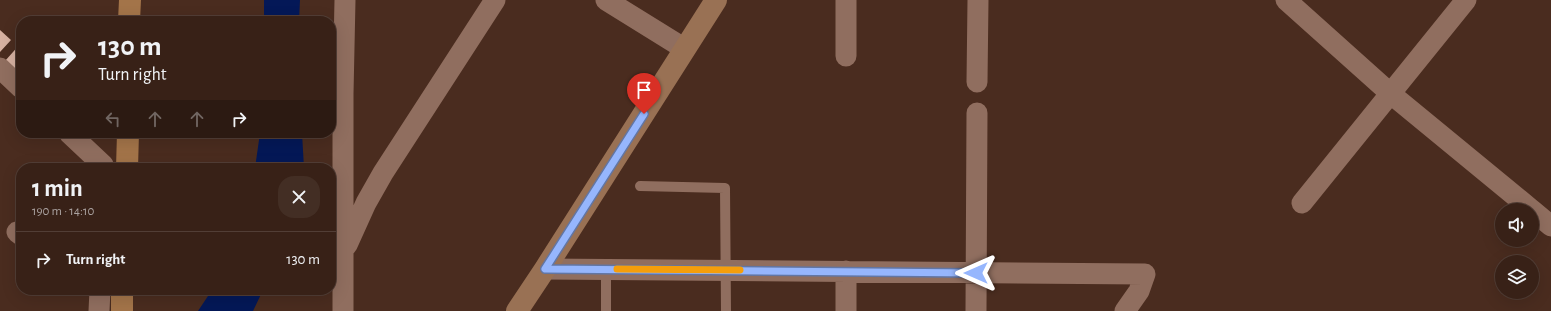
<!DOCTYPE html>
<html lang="en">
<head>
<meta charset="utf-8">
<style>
  body { margin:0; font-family:"Alegreya Sans",sans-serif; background:#432e24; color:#f1f3f6; height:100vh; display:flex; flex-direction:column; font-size:15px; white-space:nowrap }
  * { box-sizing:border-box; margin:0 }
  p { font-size:13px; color:#aba3a1 }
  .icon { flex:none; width:22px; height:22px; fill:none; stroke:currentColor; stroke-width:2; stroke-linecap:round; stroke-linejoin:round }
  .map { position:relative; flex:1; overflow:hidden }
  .details { position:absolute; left:16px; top:163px; width:320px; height:132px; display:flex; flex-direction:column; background:#382117; border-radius:16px; box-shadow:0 4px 16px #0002,0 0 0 1px #523e36 }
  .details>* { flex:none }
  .guide { position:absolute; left:16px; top:16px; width:320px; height:122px; border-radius:16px; box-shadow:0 4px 16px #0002,0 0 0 1px #523e36; background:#382117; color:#f1f3f6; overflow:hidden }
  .controls { position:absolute; left:1495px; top:203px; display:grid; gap:8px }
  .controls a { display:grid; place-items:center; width:44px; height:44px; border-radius:50%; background:#382117; box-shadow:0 4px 16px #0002,0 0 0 1px #523e36; font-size:20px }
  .pin { position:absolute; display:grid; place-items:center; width:34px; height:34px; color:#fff; margin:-41px -17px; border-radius:50% 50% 50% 0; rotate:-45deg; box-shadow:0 0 4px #0007 }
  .pin .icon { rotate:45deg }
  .me { position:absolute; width:44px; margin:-22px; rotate:270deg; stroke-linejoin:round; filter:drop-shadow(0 0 3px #0008) }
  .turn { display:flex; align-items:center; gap:14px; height:84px; padding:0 16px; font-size:18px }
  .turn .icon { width:52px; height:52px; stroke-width:2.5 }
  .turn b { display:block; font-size:28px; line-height:34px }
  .lanes { display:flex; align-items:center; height:38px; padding:0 16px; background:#0003; justify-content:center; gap:20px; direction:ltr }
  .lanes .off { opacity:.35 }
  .round { display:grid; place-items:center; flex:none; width:42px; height:42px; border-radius:16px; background:#432e24 }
  .overview { display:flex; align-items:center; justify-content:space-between; height:68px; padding:0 16px }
  h1 { font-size:24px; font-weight:700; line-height:30px }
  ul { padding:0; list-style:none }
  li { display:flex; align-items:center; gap:12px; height:56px; padding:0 16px; border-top:1px solid #523e36 }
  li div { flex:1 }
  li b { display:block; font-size:15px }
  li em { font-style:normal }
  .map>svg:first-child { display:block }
  .water { fill:#041857 }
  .building { fill:#d6b1a1 }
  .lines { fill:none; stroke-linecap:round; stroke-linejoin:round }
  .lane { stroke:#906e5f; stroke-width:10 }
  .street { stroke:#906e5f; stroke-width:21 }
  .secondary { stroke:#997154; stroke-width:22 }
  .primary { stroke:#a37449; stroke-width:22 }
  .route-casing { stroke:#6276a4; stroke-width:10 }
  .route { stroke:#96b6fd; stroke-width:7 }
  .slow { stroke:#f59e0b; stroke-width:7 }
</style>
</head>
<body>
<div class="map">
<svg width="1551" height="311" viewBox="0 0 1551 311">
  <rect width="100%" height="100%" fill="#4a2c1f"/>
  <path class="water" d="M264 0H300L299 21H264Z
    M260 133H302L304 168H255Z
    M212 290H263L253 311H198Z"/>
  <path class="building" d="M0 30 11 40 0 52Z
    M21 43V73L20 74 5 61Z"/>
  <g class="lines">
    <path class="lane" d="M640 186 725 188 726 311
      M606 311V269"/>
    <path class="street" d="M606 0 685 49
      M846 0V56
      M1286 0 1391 94 1532 210
      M0 68 21 88
      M977 82 978 0
      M69 133 103 165V168
      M1302 203 1466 0
      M1532 210 1551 226
      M17 232 21 235
      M347 245 366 203 383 173 495 0
      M545 269 1145 274 1139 291 1125 311
      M99 311 100 290
      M343 311V94L345 0
      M846 311V271
      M976 311 977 113"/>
    <path class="secondary" d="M517 311 545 269 716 0"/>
    <path class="primary" d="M129 21 130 0
      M127 168 128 133
      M122 311V290"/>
  </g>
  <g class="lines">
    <defs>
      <path id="route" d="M644 114 545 269 976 273"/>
    </defs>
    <use href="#route" class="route-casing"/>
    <use href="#route" class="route"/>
    <path class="slow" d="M617 269 740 270"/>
  </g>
</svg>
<div class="controls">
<a><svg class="icon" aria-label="sound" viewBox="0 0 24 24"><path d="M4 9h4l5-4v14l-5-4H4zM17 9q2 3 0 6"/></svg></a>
<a><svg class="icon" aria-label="layers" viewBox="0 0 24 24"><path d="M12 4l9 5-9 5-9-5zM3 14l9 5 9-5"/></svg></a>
</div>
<div class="pin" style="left:644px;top:114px;background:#d93025"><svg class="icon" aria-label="arrive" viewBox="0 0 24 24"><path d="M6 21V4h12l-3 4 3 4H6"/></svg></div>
<svg class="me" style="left:976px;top:273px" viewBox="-20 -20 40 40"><path d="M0-17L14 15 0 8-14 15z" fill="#96b6fd" stroke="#fff" stroke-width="4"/></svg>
<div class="guide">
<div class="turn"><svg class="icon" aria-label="right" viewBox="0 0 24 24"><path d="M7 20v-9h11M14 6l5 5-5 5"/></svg><div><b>130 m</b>Turn right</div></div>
<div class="lanes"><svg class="icon off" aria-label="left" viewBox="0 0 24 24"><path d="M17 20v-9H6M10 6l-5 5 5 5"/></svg><svg class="icon off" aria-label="ahead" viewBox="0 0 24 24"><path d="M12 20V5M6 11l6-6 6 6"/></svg><svg class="icon off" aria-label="ahead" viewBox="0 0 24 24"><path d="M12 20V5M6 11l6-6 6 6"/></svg><svg class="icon" aria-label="right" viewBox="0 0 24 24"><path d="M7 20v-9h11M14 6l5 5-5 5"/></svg></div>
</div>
<section class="details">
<div class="overview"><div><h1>1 min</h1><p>190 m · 14:10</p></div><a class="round"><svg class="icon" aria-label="close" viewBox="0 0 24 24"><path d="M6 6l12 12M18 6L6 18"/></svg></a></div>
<ul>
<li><svg class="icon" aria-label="right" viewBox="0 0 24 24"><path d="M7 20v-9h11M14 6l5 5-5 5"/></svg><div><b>Turn right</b></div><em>130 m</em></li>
</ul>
</section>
</div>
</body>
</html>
